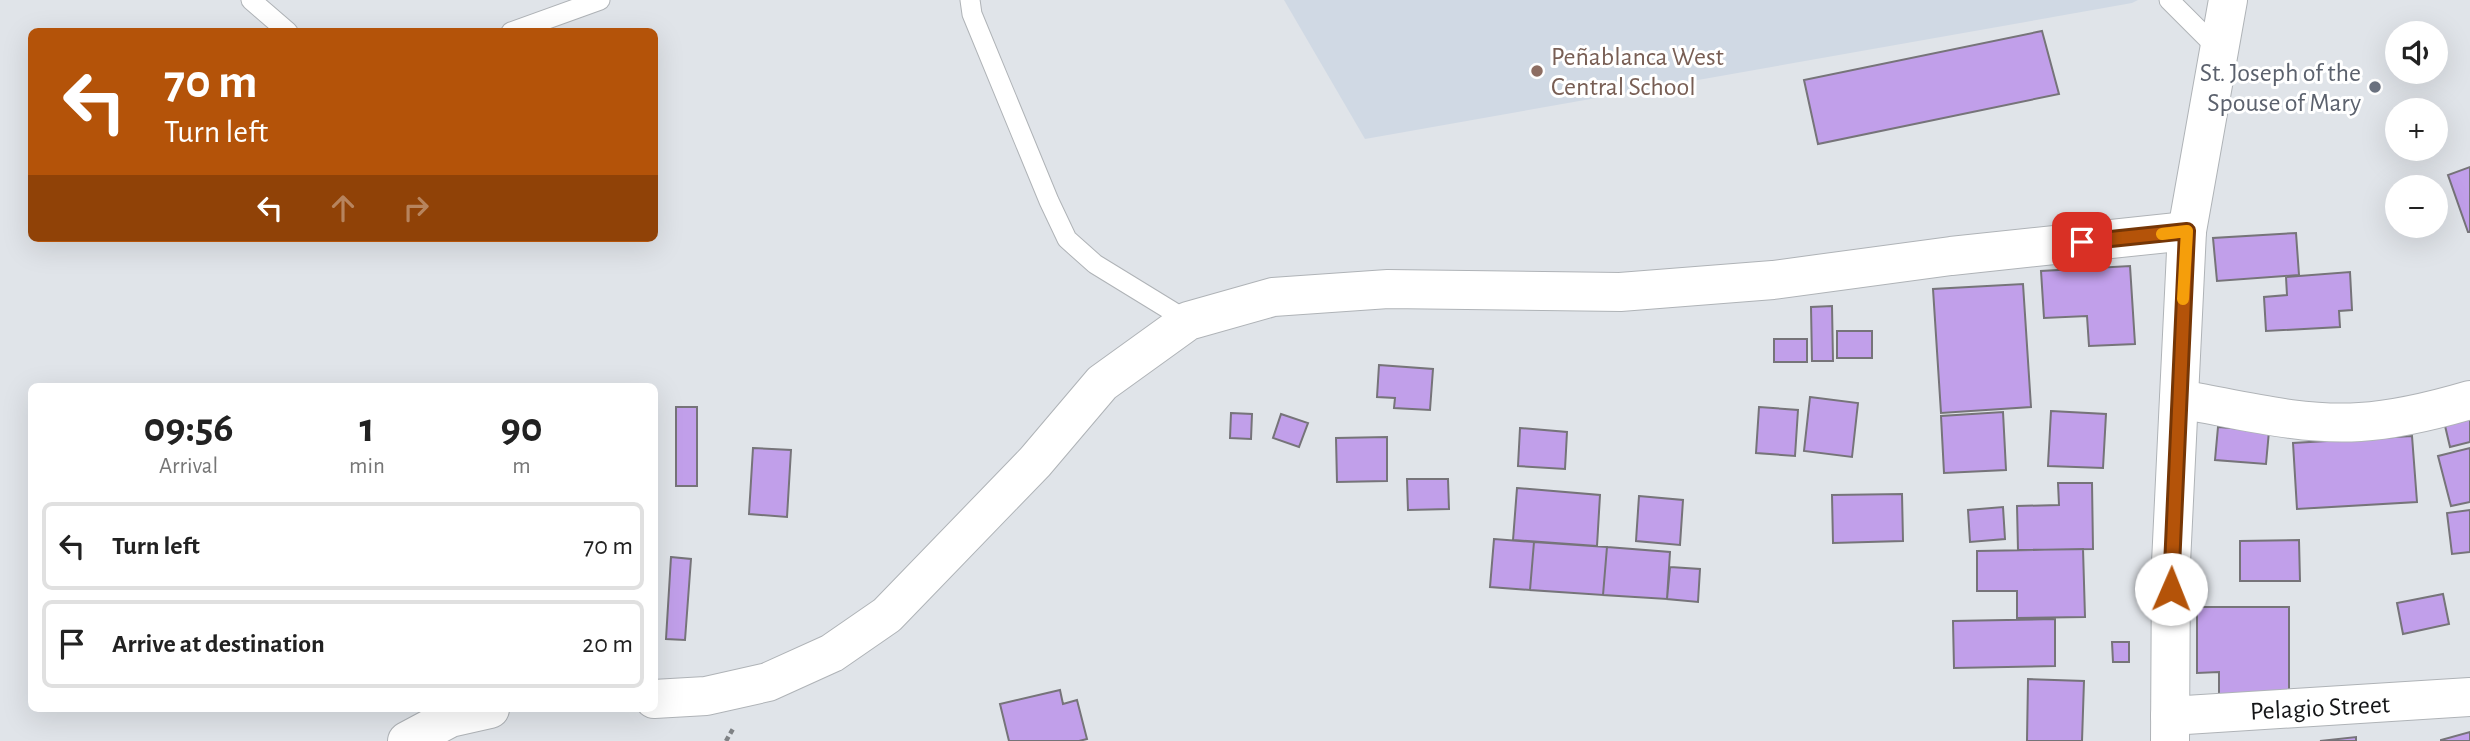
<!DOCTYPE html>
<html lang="en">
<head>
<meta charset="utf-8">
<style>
  body { margin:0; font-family:"Alegreya Sans",sans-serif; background:#f2f2f2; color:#222; height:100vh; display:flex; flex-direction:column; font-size:26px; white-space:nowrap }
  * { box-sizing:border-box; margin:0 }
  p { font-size:23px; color:#767676 }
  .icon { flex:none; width:38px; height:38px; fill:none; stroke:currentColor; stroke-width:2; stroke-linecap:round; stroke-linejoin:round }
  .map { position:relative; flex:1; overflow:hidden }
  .panel { position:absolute; left:28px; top:383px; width:630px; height:329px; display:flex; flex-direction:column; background:#fff; border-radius:10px; box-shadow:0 7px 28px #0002 }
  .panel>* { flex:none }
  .hud { position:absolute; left:28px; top:28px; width:630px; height:214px; border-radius:10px; box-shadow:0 7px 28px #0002; background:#b45309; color:#fff; overflow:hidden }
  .tools { position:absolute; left:2385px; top:21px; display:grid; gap:14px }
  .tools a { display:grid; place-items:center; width:63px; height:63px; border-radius:50%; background:#fff; box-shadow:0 7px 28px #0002; font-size:35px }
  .pin { position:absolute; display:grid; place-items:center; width:60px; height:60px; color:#fff; margin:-30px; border-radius:14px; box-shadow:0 4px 10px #0006 }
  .me { position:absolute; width:77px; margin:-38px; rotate:1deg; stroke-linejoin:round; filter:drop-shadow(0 0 5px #0008) }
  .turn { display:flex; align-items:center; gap:24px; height:147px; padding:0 21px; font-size:32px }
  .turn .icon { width:91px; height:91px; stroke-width:2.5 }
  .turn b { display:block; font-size:49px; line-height:60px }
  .lanes { display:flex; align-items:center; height:66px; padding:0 21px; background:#0003; justify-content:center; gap:35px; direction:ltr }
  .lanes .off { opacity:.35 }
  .eta { display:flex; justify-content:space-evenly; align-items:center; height:119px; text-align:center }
  .eta b { font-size:42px; font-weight:700; line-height:49px }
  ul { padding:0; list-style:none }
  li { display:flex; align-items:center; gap:21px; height:88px; margin:0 14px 10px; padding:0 7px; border:4px solid #e0e0e0; border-radius:10px }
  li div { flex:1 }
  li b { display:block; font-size:26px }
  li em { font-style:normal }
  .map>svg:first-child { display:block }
  .built { fill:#d0d9e4 }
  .building { fill:#c19fea; stroke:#767479; stroke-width:2 }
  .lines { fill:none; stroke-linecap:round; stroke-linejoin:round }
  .lane-casing { stroke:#afb3b7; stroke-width:21 }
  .street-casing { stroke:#afb3b7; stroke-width:40 }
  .secondary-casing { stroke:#afb3b7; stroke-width:40 }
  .path { stroke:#7f8285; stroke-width:4.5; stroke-dasharray:5 3.5; stroke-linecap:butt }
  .lane { stroke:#fff; stroke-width:19 }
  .street { stroke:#fff; stroke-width:38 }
  .secondary { stroke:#fff; stroke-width:38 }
  .route-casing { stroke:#753606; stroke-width:18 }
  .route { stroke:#b45309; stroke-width:12 }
  .slow { stroke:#f59e0b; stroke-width:12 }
  .education-dot { fill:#8d6e63; stroke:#fff; stroke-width:2.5 }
  .worship-dot { fill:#6b7280; stroke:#fff; stroke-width:2.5 }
  .labels { text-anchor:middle; stroke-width:6; stroke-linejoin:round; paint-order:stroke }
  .education-label { font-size:26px; fill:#785e54; stroke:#fff; text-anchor:start }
  .worship-label { font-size:26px; fill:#5b616d; stroke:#fff; text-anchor:end }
  .street-label { font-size:26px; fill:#151618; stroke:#fff }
</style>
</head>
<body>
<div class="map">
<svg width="2470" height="741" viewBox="0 0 2470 741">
  <rect width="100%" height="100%" fill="#e0e4e9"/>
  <path class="built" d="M1284 0H2138L2132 3 1365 139Z"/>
  <path class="building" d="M2042 31 2059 94 1818 144 1804 80Z
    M2470 167V232H2468L2448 175Z
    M2296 233 2299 275 2217 281 2213 238Z
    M2130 266 2135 344 2089 346 2087 316 2044 318 2041 271Z
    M2350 272 2352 310 2339 311 2340 327 2266 331 2264 297 2287 295 2286 277Z
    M2023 284 2031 407 1941 413 1933 289Z
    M1832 306 1833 361H1812L1811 307Z
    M1837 331H1872V358H1837Z
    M1774 339H1807V362H1774Z
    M1379 365 1433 369 1430 410 1394 408 1395 398 1377 397Z
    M1810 397 1858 403 1852 457 1804 451Z
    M676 407H697V486H676Z
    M1759 407 1798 410 1795 456 1756 453Z
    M2470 407V442L2450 447 2442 413Z
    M2051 411 2106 414 2103 468 2048 466Z
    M2003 412 2006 470 1944 473 1941 416Z
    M1231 413 1252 414 1251 439 1230 438Z
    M1281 414 1308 423 1299 447 1273 438Z
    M2218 427 2269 431 2266 464 2215 460Z
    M1520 428 1567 432 1565 469 1518 466Z
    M2412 436 2417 502 2297 509 2293 443Z
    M1387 437V481L1337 482 1336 438Z
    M753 448 791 450 787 517 749 514Z
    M2470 448V502L2451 506 2438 456Z
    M1407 479H1448L1449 509 1408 510Z
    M2058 483H2092L2093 549 2018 550 2017 506 2059 505Z
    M1517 488 1600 495 1597 546 1513 540Z
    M1902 494 1903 541 1833 543 1832 495Z
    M1639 496 1683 500 1680 545 1636 541Z
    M2003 507 2005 539 1970 542 1968 510Z
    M2470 510V552L2452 554 2447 513Z
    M1494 539 1534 542 1530 590 1490 587Z
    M2299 540 2300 581H2240V541Z
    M1534 542 1607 547 1603 595 1530 590Z
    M1607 547 1670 552 1667 599 1603 595Z
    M2083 549 2085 617 2017 618V591H1977V551Z
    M671 557 691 559 685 640 666 639Z
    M1670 567 1700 569 1698 602 1667 599Z
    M2443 594 2449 624 2403 634 2397 603Z
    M2197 607H2289V695L2219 696V672L2197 673Z
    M2055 619V666L1954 668 1953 621Z
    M2112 642H2129V662H2113Z
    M2028 679 2084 681 2082 741H2027Z
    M1060 690 1063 704 1077 700 1087 739 1079 741H1009L1000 704Z
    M2470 732V741H2441V740Z
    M2356 737V741H2320Z"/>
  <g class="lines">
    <defs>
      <path id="lane" d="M251 0 288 32
        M970 0 972 14 1049 201 1067 239 1095 264 1188 321
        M2169 0 2220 51
        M511 32 600 0"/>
      <path id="street" d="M2179 399C2238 409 2299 426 2360 422 2395 420 2436 410 2470 400
        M654 699 706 696 768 682 832 653 887 615 1035 462 1102 383 1188 321 1273 297 1388 289 1620 292 1773 280 1951 256 2187 231
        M2170 716 2470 697
        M407 741 450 718 490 709"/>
      <path id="secondary" d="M2170 741 2171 563 2187 231 2228 0"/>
    </defs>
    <use href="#lane" class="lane-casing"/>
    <use href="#street" class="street-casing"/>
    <use href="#secondary" class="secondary-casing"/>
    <path class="path" d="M726 741 734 727"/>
    <use href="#lane" class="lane"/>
    <use href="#street" class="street"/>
    <use href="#secondary" class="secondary"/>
  </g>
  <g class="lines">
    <defs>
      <path id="route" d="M2082 242 2187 231 2171 589"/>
    </defs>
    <use href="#route" class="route-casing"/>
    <use href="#route" class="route"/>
    <path class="slow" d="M2162 234 2187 231 2183 299"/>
  </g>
  <circle class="education-dot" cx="1537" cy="71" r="7"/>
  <circle class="worship-dot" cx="2375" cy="87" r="7"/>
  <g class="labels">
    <g class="education-label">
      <text x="1551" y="65">Peñablanca West<tspan x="1551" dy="30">Central School</tspan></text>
    </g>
    <g class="worship-label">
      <text x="2361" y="81">St. Joseph of the<tspan x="2361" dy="30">Spouse of Mary</tspan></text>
    </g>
    <g class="street-label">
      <text transform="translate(2320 707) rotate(-3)" y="9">Pelagio Street</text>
    </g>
  </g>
</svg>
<div class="tools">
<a><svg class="icon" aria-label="sound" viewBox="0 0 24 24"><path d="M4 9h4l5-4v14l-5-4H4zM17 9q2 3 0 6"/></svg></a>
<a>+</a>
<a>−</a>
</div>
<div class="pin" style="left:2082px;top:242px;background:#d93025"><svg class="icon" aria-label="arrive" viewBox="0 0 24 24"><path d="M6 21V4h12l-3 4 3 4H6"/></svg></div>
<svg class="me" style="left:2171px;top:589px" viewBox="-20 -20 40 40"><circle r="19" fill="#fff"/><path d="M0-13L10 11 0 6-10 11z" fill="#b45309"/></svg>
<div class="hud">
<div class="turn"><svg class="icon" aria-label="left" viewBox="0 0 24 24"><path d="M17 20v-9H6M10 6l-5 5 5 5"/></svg><div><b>70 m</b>Turn left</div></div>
<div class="lanes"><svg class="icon" aria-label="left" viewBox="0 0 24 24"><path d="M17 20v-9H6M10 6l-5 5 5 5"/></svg><svg class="icon off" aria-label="ahead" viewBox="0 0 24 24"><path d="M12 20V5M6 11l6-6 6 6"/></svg><svg class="icon off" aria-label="right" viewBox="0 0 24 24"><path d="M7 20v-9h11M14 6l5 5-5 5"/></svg></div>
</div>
<section class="panel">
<div class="eta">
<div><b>09:56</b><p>Arrival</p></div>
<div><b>1</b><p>min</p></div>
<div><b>90</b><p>m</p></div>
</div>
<ul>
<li><svg class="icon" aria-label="left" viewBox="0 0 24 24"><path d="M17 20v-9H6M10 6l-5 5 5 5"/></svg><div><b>Turn left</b></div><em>70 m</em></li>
<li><svg class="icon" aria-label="arrive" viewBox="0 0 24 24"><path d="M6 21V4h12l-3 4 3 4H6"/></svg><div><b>Arrive at destination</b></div><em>20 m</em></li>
</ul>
</section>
</div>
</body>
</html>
